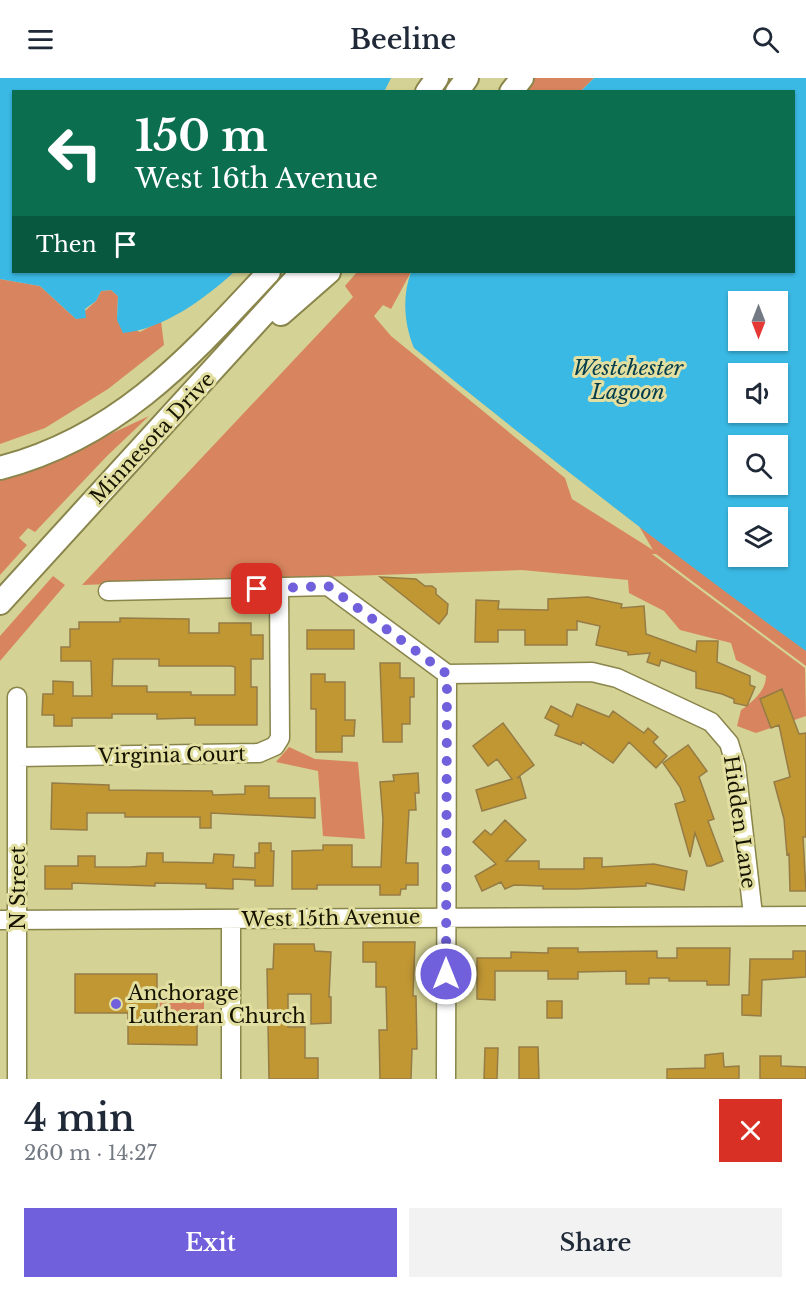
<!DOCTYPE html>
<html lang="en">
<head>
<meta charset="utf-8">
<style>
  body { margin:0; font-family:"Libre Baskerville",serif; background:#f2f2f3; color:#1f2937; height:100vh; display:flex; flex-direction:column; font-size:22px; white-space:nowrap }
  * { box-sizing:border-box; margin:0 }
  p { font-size:20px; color:#747a83 }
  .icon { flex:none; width:33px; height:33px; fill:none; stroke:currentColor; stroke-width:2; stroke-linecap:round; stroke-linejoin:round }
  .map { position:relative; height:1001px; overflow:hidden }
  .panel { display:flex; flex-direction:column; background:#fff; flex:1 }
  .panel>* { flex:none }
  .top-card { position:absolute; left:12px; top:12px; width:783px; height:183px; border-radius:0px; box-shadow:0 2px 4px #0004; background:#0b6e4f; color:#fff; overflow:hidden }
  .needle { width:39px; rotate:180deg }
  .fabs { position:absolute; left:728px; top:213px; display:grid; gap:12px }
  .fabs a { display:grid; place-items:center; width:60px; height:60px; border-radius:0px; background:#fff; box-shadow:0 2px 4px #0004; font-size:30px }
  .pin { position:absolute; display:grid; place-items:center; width:51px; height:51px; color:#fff; margin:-26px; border-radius:12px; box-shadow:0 3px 9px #0006 }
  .me { position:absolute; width:66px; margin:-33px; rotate:0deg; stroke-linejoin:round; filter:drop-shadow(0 0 4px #0008) }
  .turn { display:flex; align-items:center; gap:21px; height:126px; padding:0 24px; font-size:27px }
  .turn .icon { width:78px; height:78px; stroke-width:2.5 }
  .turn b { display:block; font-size:42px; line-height:51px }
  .then { display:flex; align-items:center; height:57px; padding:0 24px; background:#0003; gap:12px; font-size:22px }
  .round { display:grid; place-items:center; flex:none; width:63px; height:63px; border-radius:0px; background:#f2f2f3 }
  .summary { display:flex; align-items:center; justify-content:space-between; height:102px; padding:0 24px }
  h1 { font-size:36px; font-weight:600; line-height:45px }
  .button { display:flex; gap:12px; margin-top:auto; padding:12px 24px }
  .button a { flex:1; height:69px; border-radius:0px; background:#7060db; color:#fff; font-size:24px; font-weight:600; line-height:69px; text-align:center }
  .button a+a { background:#f2f2f3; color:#1f2937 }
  header { display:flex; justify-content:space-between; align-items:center; height:78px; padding:0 24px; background:#fff; font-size:27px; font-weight:600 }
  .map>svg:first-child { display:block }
  .green { fill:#d8855f }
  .water { fill:#3ab9e4; fill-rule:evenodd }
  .building { fill:#c19734; stroke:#957c45; stroke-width:1.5; fill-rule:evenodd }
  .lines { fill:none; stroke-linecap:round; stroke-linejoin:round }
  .minor-casing { stroke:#89854b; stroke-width:21 }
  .major-casing { stroke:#89854b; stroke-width:26 }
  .minor { stroke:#fff; stroke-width:18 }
  .major { stroke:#fff; stroke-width:22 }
  .route { stroke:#7060db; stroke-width:10; stroke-dasharray:0 18 }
  .poi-dot { fill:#7060db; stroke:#e2dfa1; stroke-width:2 }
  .labels { text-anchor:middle; stroke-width:6; stroke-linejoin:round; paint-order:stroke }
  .street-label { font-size:20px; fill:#151300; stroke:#e2dfa1 }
  .poi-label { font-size:20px; fill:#151300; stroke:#e2dfa1; text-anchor:start }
  .water-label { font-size:21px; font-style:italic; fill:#023c4d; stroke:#e2dfa1 }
</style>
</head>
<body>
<header><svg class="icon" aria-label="menu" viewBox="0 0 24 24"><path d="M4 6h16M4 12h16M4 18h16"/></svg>Beeline<svg class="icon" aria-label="search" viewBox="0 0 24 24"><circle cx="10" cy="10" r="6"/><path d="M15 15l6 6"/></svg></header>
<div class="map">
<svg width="806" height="1001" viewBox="0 0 806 1001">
  <rect width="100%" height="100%" fill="#d5d295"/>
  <path class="green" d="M534 0H594L581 13 524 14Z
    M357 194H411L391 231 383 227 374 238 391 258 565 400 572 421 653 472 622 419 806 551V588L656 476H652L805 590 806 638 756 655 737 648 741 632C752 624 766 613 766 598L736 582 731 565 680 552 664 533 629 515 628 502 522 492 82 507 353 219 345 208Z
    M0 201 40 208 76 241 96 223 101 213 111 212 118 218 117 242 140 254 161 243 164 267 108 311 45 350 0 366Z
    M149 338 107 378 35 454 28 450 19 460 27 467 0 497V401L48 385Z
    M53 498 65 507 0 583V558Z
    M289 669 315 681 358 684 365 761 323 758 318 693 276 684Z
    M160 922H204V941H159Z"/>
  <path class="water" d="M0 0H391L384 14H14V194H234C206 220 162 252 123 255L117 242 118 218 111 212 101 213 96 223 85 231 86 240 76 241 40 208 0 201Z
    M594 0H806V573C672 476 541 374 414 270 404 246 402 218 411 194H794V14L581 13ZM738 224H777V262H738ZM738 296H777V334H738ZM738 368H777V406H738ZM738 440H777V478H738Z"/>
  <path class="building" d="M380 499 416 501 425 508H432L436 511V516L448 526 447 536 439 546Z
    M588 519 622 526 621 530 644 528 646 556 696 574 697 563H718L717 584 750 598V607L755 609 747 628 734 625V621L722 616 696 610V594L661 582 659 588 647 584 650 575 628 577V574L596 567 600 548 577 543V552H567V567H525V552H498V564H475L476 522 499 523 498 531 548 532V521Z
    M120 540 189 541V555H219V545H251V557H263V581H251V609H257V647H195V640L157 641V636H112V640H72V648H54V637H42L43 616H53V603L73 604V618H92L91 583H61V569H70V551H79V544H120ZM113 581H159V588H231L235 589V617H191V614H147V608H112Z
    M307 552H354V571H307Z
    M380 585H400V600H414V619H410V646H402V664H383Z
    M311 596H325V604H345V642H355L354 658H342V674H316V631H311Z
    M782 611 799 656 806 655V759H803L806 813H790L789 776 787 777 784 741 774 704 790 699 779 647 771 650 760 621Z
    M577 626 609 639 613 633 644 655 648 650 658 659 653 664 667 678 656 690 629 664 613 685 582 664 581 667 555 657 559 647 545 640 551 628 572 639Z
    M503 645 534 687 517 700 520 699 526 720 482 733 476 712 512 701 497 681 488 688 473 668Z
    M688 667 707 693 699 699 714 741 708 743 723 783 711 788H707L695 755 690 779 675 726 685 723 680 709 663 685Z
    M418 695 419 715H415L416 732H409L406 785H418V807H406V811H401L400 817H380V807H317V811H292V773L323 772V767H352V789H381L383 742 380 704 394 703 393 697Z
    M52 705 109 707V712L212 713 213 717 245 716V708H269V720H315V740L211 735V750H200V739H125V735H87V752L51 751Z
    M505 742 526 762 506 783H539V791H584V780H602V789L654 786 687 793 684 812 646 805V808L576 811H543V808L514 807 505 811 501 804 482 813 475 798 496 786 473 764 485 752 491 757Z
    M259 765H271V773H274L273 808H255V802L233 801V811L206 810V806L155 805V808L72 805V811H45V788H78V778H95V789H130L146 788 147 775H163V784L213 785 214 776 234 777 233 789 255 790V775H259Z
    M363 864H415L413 918H416L417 971H412L411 1001H380L379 952H387L386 909H376V884H363Z
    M274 866H314L315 873 331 874 329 919H331V945L311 946V916H288V949H305V980H318V1001H269L267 891H273Z
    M548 870H578V874L657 873V880H677V870H730L729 907H707V903H669V900H649V906H626V893L578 894V901H548V893H495V922L477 921V880H511V874L548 875Z
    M793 873H806V899L762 902 761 938 742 937V917H749L750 881H793Z
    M75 896H157V942H197V967L128 966V935H75Z
    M547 923H562V940H547Z
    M519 969H538L539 1001H519Z
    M485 970H498L497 1001H484Z
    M723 975 724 989 739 988V1001H667V991L705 990V977Z
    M760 978H781V988L806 989V1001H760Z"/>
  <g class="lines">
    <defs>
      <path id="minor" d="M108 513 328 508 447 596
        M447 596 592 594 617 600 711 644 729 665 736 688 753 837
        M17 619V1001
        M18 679 259 675 275 668 280 660 279 511
        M0 842 806 838
        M231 1001V841
        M446 1001 447 596"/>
      <path id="major" d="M427 14 437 0
        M457 14 467 0
        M511 14 522 0
        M281 236 329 194
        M0 390C119 359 189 280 269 194
        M0 525 302 194"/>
    </defs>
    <use href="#minor" class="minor-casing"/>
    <use href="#major" class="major-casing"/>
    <use href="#minor" class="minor"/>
    <use href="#major" class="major"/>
  </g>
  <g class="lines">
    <path class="route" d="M257 511 328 508 447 596 446 896"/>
  </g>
  <circle class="poi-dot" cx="116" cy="926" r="6"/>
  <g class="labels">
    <g class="street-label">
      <text transform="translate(152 360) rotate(-47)" y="7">Minnesota Drive</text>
      <text transform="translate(172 677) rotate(-1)" y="7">Virginia Court</text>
      <text transform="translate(740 744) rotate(82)" y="7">Hidden Lane</text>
      <text transform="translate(18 810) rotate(-90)" y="7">N Street</text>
      <text transform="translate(331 840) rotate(-1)" y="7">West 15th Avenue</text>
    </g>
    <g class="poi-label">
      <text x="128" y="922">Anchorage<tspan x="128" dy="23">Lutheran Church</tspan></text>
    </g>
    <g class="water-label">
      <text x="628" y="297">Westchester<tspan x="628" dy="24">Lagoon</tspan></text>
    </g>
  </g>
</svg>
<div class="fabs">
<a><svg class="needle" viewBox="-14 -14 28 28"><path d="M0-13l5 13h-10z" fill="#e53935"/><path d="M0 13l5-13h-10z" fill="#747a83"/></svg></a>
<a><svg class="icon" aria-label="sound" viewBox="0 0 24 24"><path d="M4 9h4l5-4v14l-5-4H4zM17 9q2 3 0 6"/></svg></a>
<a><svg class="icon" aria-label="search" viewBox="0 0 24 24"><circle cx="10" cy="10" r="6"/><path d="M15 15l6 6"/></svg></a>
<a><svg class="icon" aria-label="layers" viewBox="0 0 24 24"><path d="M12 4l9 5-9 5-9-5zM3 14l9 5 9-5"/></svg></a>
</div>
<div class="pin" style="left:257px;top:511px;background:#d93025"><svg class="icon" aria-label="arrive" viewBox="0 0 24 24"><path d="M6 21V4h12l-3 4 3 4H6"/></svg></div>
<svg class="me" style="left:446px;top:896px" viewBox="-20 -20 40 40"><circle r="17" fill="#7060db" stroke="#fff" stroke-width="3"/><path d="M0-11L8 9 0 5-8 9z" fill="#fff"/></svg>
<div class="top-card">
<div class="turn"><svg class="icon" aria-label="left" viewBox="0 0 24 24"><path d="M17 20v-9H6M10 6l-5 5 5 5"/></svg><div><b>150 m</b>West 16th Avenue</div></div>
<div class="then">Then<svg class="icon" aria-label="arrive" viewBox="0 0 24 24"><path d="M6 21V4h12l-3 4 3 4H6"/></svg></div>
</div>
</div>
<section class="panel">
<div class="summary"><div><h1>4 min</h1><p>260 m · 14:27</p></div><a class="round" style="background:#d93025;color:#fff"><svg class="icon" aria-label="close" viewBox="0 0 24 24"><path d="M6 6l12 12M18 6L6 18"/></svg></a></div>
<div class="button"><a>Exit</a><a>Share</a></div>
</section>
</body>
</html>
